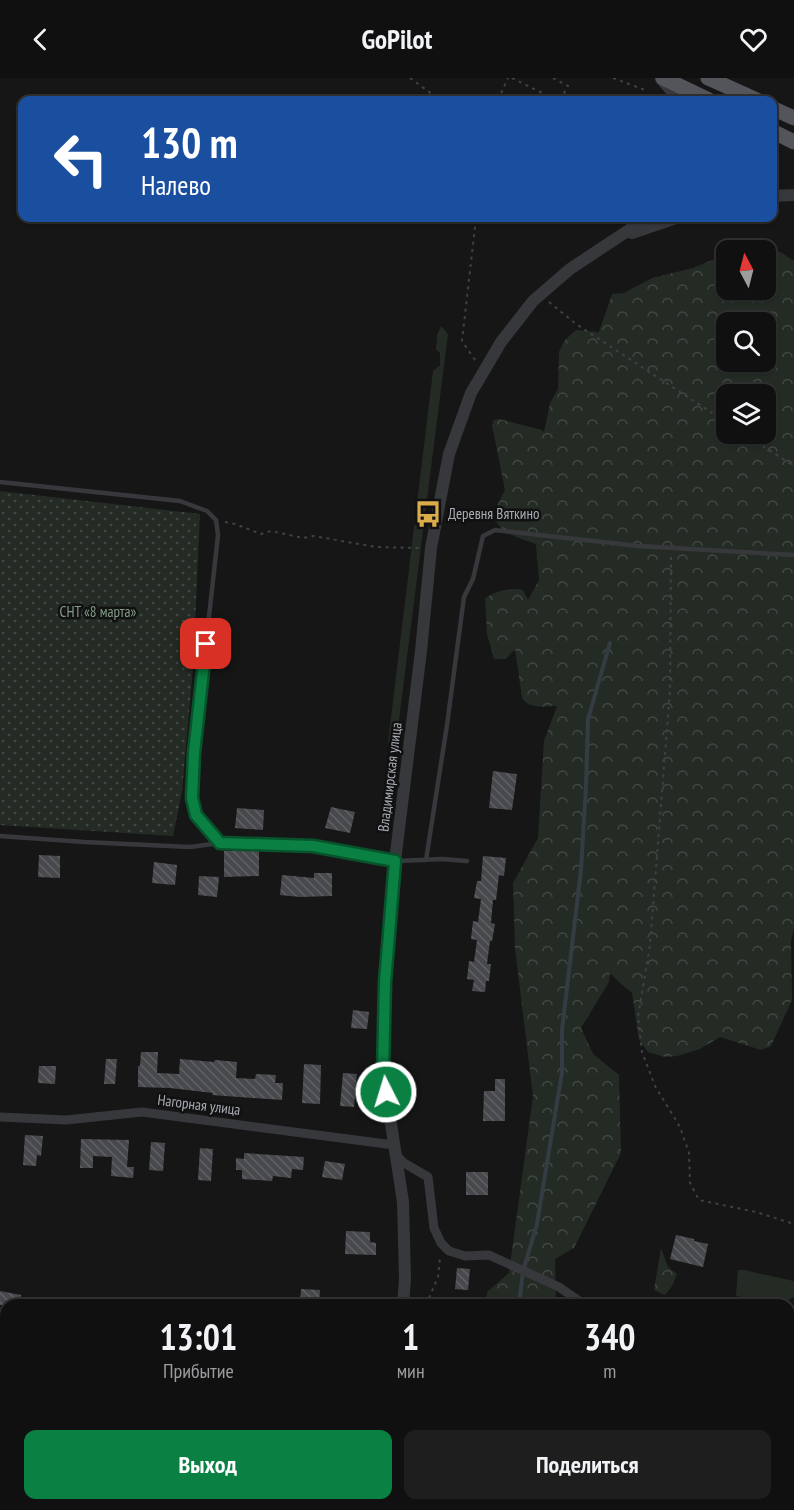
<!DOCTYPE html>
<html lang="ru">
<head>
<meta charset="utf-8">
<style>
  body { margin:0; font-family:"PT Sans Narrow",sans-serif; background:#1e1e1f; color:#f1f3f6; height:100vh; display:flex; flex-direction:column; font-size:22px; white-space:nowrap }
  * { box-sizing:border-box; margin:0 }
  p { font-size:20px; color:#9c9d9f }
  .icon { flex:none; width:33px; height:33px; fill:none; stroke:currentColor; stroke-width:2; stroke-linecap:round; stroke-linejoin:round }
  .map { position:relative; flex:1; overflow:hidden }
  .drawer { position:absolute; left:0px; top:1221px; width:795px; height:212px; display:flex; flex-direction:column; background:#101011; border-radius:18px 18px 0 0; box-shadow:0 2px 4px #0004,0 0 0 2px #303031 }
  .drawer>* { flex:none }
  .hud { position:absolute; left:18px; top:18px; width:759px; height:126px; border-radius:12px; box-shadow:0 2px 4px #0004,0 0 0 2px #303031; background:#1a4fa0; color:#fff; overflow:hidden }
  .needle { width:39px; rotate:353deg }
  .fabs { position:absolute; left:716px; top:162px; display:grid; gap:12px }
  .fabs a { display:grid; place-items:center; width:60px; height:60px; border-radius:12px; background:#101011; box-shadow:0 2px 4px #0004,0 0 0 2px #303031; font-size:30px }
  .pin { position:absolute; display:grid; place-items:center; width:51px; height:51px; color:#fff; margin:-26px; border-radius:12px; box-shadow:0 3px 9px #0006 }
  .me { position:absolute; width:66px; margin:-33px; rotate:355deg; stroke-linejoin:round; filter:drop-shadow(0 0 4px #0008) }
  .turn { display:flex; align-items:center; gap:21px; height:126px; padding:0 24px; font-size:27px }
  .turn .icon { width:78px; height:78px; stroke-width:2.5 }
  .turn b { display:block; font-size:42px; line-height:51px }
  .eta { display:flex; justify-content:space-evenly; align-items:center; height:102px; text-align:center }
  .eta b { font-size:36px; font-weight:600; line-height:42px }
  .primary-button { display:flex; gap:12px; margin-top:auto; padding:12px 24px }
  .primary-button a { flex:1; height:69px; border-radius:12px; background:#0b8043; color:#fff; font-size:24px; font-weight:600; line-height:69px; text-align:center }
  .primary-button a+a { background:#1e1e1f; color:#f1f3f6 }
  header { display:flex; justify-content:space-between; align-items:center; height:78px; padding:0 24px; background:#101011; font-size:27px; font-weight:600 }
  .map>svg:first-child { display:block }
  .grass { fill:#242b25 }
  .forest { fill:url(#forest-crowns); fill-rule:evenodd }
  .park { fill:url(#park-dots) }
  .water { fill:url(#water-waves) }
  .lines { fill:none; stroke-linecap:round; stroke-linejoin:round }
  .stream { stroke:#343c42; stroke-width:4 }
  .building { fill:url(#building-back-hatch) }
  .path { stroke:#3f4144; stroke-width:2; stroke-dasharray:3 4.5; stroke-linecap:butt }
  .service { stroke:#37383c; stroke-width:4.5 }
  .minor { stroke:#37383c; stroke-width:9 }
  .tertiary { stroke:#37383c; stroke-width:12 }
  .primary { stroke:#53555a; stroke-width:15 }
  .route-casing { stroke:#07532c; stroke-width:15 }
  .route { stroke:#0b8043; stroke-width:10 }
  .labels { text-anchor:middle; stroke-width:5; stroke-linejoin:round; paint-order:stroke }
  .poi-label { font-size:15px; fill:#a9adb5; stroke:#111112; text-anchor:start }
  .park-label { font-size:15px; fill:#839e85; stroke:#111112 }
  .street-label { font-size:15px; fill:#a9adb5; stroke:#111112 }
</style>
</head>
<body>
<header><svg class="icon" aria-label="back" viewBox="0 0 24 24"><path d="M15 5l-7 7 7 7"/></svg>GoPilot<svg class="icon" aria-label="heart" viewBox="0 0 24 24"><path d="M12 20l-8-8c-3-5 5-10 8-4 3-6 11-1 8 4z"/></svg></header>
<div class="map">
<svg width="794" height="1432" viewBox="0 0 794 1432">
  <defs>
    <pattern id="forest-crowns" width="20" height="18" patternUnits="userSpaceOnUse" patternTransform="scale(1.5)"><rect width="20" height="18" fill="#242b25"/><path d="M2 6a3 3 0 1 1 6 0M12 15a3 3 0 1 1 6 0" fill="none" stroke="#414742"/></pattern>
    <pattern id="park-dots" width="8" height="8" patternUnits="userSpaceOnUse" patternTransform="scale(1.5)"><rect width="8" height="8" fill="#242b25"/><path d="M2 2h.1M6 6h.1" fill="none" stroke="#414742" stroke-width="1.8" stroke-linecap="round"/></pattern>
    <pattern id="water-waves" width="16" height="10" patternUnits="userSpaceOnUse" patternTransform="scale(1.5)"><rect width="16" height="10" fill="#343c42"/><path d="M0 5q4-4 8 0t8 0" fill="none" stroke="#4f565b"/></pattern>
    <pattern id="building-back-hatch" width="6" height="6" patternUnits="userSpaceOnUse" patternTransform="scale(1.5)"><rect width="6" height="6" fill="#48494c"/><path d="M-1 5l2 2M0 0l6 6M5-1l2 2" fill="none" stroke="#606164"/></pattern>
  </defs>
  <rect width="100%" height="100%" fill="#161617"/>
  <path class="grass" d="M441 248 448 256 396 666 393 672 388 664 433 293 440 287V275L436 272 437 257Z
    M738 1192H744L794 1203V1219L779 1227 736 1218Z"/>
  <path class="forest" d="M770 170 782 175 794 183V850L791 863 792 922 771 968 761 972 720 959 700 971 677 978 665 979 648 974 639 962 632 915 619 904 610 895 609 904 581 950 593 976 619 997 621 1075 574 1170 555 1181 556 1227H484L488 1213 509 1195 533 1018 515 870 513 805 538 760 544 663 557 628C545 628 530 632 522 620L515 571 506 581H494L487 556 485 521C494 513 511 509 523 512L528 522 539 502 536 466C519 460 498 455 493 436L505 412 492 347 494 342 499 341 542 352 544 354 550 325 558 311 559 274 564 263 576 252 599 254 612 216 624 215 652 200 693 190 726 176V212H765V172H735L739 171ZM726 244H765V284H726ZM726 316H765V356H726Z
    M661 1170 668 1189 677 1196 672 1208 665 1217 654 1212Z
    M0 1392 6 1393V1426H331L332 1432H0Z"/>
  <path class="park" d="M0 413 200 436 193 590 182 714 173 758 0 747Z"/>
  <path class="water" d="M789 1411 794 1413V1432H418V1426H745L751 1429V1427L789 1426Z"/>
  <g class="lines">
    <path class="stream" d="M519 1227 523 1193 537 1146 562 994V952L581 792 586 708 588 641 610 565"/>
  </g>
  <path class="building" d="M493 693 517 696 512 732 489 730Z
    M331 729 355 734 350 755 325 750Z
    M237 730 264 732 263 752 235 750Z
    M224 773H259V798L224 799Z
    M39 777 60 778V800L38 799Z
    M483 778 506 780 504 798 499 797 496 822H493L491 845 495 846 492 863H490L487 886H491L489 903H486L485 914 472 913 474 902 467 901 469 883 474 884 477 862 471 861 473 843 478 844 481 821 474 820 477 803H481Z
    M154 784 177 787 175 807 152 805Z
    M314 795H332V818L300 819 280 817 282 797 314 800Z
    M199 798 219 799 217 819 198 817Z
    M353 932 369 934 367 951 351 950Z
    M141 974H158L157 995 179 996 180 981 214 984 215 982 237 984 236 1000 255 1001 256 996 276 997 275 1005H283L282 1022 212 1017 213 1015 170 1010 138 1009V988H140Z
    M106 981H117L115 1006H104Z
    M304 986 321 987 320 1026 302 1025Z
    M39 988H56L55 1006 38 1005Z
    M343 995 357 996 354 1029 340 1028Z
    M495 1001H505V1043H483L484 1013H495Z
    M25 1057 43 1058 41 1078 37 1077 36 1088 23 1087Z
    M81 1061 129 1062 127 1089H134L133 1100 111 1098 112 1079 93 1078V1090H80Z
    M151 1064 165 1065 163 1093 149 1092Z
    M200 1070 213 1071 211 1103 198 1102Z
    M244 1075 304 1079 303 1092 292 1091 291 1100 273 1098 272 1103 242 1101V1092H236V1080L244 1081Z
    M325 1083 345 1086 342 1102 322 1099Z
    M466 1094H488V1117H466Z
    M346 1153 370 1154V1164L376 1165V1177L345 1176Z
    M676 1157 694 1161V1163L708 1166 703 1189 670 1181Z
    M457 1190 470 1191 468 1212 455 1211Z
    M301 1211 320 1212 319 1227H300Z
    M0 1213 21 1217 19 1227H0Z"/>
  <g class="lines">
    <path class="path" d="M410 0 440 22
      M512 0 556 22
      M553 0 568 8 560 22
      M613 0 645 12
      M498 22 508 0
      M549 224 576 246 726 344
      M475 282 462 263 476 140
      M744 356 794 388
      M225 444 235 446 261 456 271 453 303 460 313 458 376 469 419 470
      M671 479 670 612 650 867 638 939 642 974 655 1008 680 1049 689 1075 690 1105 699 1122 756 1134 794 1146
      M426 1227 438 1199 440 1180
      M789 1376 794 1377"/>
    <path class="service" d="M0 404 180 423 207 433 216 442 218 457 194 675 192 720 196 737 220 765
      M0 758 84 764 190 769 220 765
      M426 782 447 647 464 519 473 501 483 458 495 452 639 468 794 477
      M398 783 442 781 467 783"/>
    <path class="minor" d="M220 765 313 768 395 783
      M0 1039 66 1042 142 1034 394 1067
      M396 1077 404 1085 428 1099 434 1150 441 1165 449 1173 465 1178 489 1177 559 1209 585 1227
      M789 1271 794 1270
      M0 1356 6 1357
      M338 1426V1432"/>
    <path class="tertiary" d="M661 1 680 22
      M772 118 794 117
      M632 155 676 140
      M403 1227 405 1201 403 1124 383 994 385 904 395 783 421 573 431 470 449 376 471 315 501 264 533 223 570 191 647 140
      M389 1432V1426"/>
    <path class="primary" d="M663 0 709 22
      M708 0 757 22
      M772 30 794 40
      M772 53 794 64"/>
  </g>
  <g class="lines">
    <defs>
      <path id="route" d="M206 566 194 675 192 720 196 737 220 765 313 768 395 783 385 904 383 994 386 1014"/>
    </defs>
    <use href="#route" class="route-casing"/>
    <use href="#route" class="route"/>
  </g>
  <defs>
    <symbol id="bus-bare" viewBox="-9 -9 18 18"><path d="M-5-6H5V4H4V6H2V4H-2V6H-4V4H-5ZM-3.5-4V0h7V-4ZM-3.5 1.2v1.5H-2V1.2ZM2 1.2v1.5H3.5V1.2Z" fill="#dbac4a" stroke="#111112" stroke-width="2.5" paint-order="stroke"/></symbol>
  </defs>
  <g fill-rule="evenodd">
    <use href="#bus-bare" x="409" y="417" width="38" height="38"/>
  </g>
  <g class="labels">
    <g class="poi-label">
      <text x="448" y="441">Деревня Вяткино</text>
    </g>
    <g class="park-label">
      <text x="98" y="539">СНТ «8 марта»</text>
    </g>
    <g class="street-label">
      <text transform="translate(390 699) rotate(-83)" y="5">Владимирская улица</text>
      <text transform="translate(199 1027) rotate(7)" y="5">Нагорная улица</text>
    </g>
  </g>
</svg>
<div class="fabs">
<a><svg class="needle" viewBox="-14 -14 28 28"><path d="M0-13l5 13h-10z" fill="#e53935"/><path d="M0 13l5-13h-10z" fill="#9c9d9f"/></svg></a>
<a><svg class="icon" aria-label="search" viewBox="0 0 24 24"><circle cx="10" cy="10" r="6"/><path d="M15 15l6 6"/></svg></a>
<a><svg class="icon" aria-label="layers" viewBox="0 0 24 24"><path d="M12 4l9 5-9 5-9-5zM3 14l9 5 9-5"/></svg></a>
</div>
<div class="pin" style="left:206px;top:566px;background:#d93025"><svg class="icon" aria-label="arrive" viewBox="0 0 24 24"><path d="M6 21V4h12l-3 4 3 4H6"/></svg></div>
<svg class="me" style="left:386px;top:1014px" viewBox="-20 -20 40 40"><circle r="17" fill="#0b8043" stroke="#fff" stroke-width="3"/><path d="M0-11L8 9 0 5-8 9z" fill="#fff"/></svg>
<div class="hud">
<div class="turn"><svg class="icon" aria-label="left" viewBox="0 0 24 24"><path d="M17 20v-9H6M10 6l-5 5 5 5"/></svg><div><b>130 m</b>Налево</div></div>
</div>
<section class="drawer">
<div class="eta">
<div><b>13:01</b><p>Прибытие</p></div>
<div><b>1</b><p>мин</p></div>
<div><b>340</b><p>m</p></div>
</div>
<div class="primary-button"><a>Выход</a><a>Поделиться</a></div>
</section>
</div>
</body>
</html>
